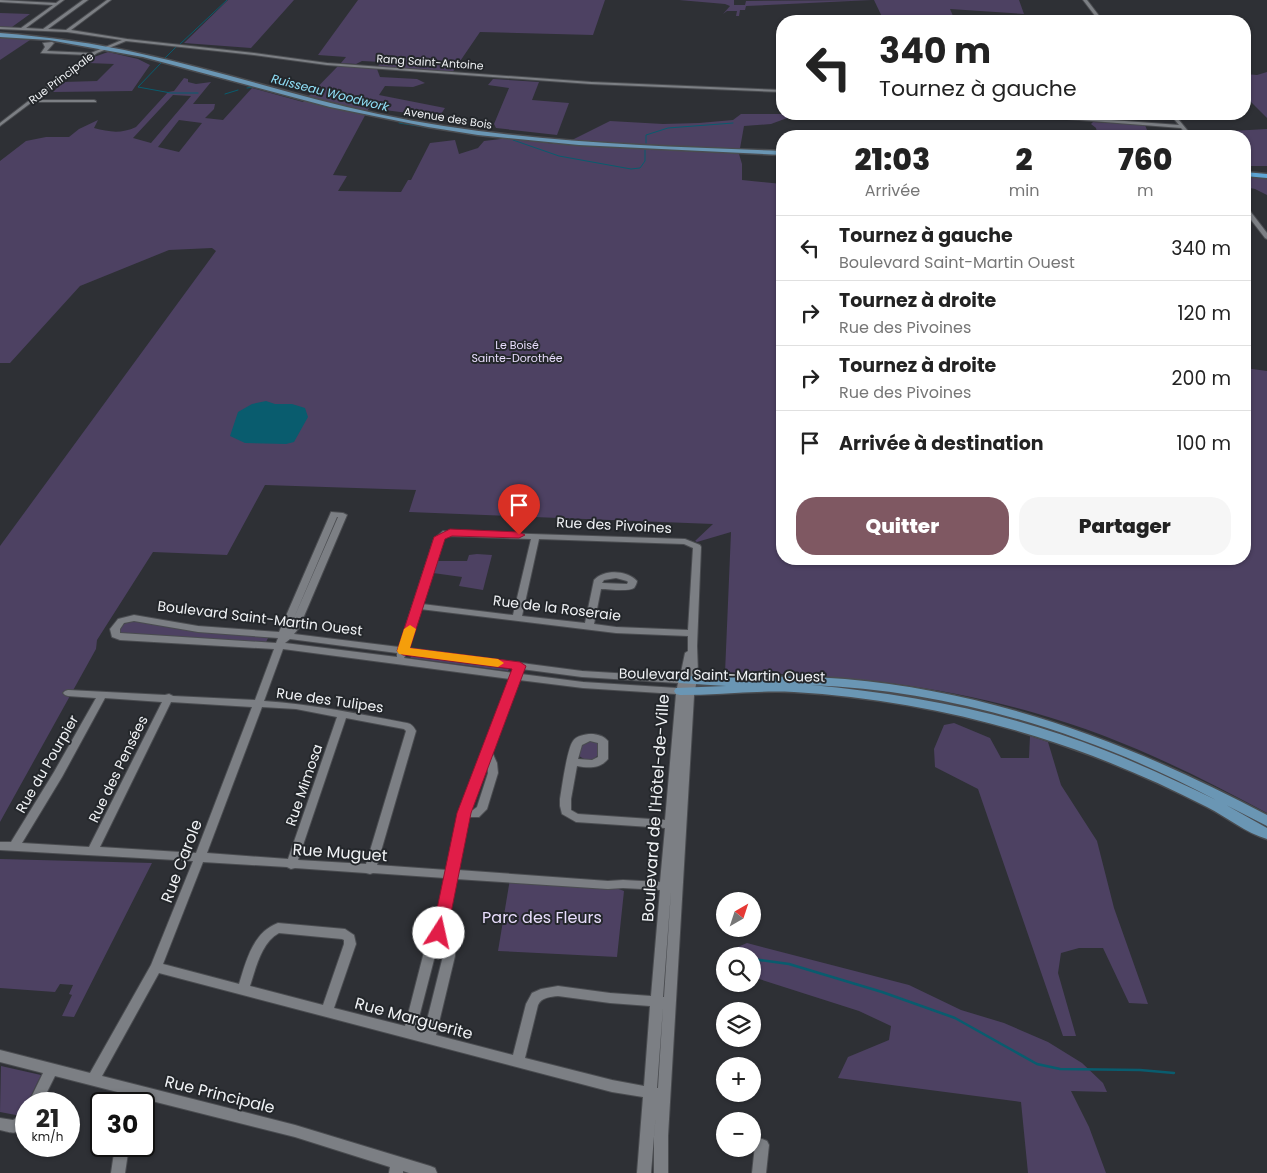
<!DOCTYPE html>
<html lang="fr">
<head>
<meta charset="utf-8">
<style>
  body { margin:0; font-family:Poppins,sans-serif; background:#f6f6f6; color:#222; height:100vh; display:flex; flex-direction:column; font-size:19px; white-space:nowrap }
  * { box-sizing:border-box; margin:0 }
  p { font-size:16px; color:#767676 }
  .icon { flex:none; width:28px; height:28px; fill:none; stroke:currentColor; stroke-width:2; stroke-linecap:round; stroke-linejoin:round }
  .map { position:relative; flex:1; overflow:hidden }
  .sheet { position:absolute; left:776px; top:130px; width:475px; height:435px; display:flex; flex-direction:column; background:#fff; border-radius:20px; box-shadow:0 1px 4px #0004 }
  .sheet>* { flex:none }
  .guide { position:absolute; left:776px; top:15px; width:475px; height:105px; border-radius:20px; box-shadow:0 1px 4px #0004; background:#fff; color:#222; overflow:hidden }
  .needle { width:32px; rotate:39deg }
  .tools { position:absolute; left:716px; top:892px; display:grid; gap:10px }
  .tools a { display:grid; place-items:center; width:45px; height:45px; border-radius:50%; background:#fff; box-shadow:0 1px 4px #0004; font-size:25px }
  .speed { position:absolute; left:15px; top:1092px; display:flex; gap:10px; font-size:25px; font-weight:700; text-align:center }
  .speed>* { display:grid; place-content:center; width:65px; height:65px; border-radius:50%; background:#fff; box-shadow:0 1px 4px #0004; line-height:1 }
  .speed small { font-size:12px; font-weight:400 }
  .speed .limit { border:2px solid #111; border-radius:8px; background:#fff; color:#111 }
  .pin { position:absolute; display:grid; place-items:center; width:42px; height:42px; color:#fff; margin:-51px -21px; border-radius:50% 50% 50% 0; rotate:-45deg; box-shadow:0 0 5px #0007 }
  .pin .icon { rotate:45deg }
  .me { position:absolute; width:55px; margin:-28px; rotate:10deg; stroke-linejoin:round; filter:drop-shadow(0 0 4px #0008) }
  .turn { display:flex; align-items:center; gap:18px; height:105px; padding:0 20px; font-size:22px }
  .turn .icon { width:65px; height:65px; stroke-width:2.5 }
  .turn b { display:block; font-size:35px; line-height:42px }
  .eta { display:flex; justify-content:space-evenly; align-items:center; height:85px; text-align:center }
  .eta b { font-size:30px; font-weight:800; line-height:35px }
  .action { display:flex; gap:10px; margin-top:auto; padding:10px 20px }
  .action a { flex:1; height:58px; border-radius:20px; background:#7f5862; color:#fff; font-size:20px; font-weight:800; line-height:58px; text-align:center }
  .action a+a { background:#f6f6f6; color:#222 }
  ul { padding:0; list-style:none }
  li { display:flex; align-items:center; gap:15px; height:65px; padding:0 20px; border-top:1px solid #e0e0e0 }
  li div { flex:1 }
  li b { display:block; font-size:19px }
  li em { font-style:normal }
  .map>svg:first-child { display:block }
  .green { fill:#4d4162; fill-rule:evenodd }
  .water { fill:#095c6e }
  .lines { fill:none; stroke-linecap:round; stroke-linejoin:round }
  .stream-far1 { stroke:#095c6e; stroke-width:1 }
  .stream { stroke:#095c6e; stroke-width:2.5 }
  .minor-casing { stroke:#4a4c50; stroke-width:2 }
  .major-casing { stroke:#4a4c50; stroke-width:3 }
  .highway-casing { stroke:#4a4c50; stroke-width:3 }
  .minor { fill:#7c7f84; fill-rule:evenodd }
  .major { fill:#6a96b4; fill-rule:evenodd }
  .highway { fill:#5ea5d4; fill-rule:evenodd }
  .route { fill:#e11d48; stroke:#92132f }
  .slow { fill:#f59e0b }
  .labels { text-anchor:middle; stroke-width:4; stroke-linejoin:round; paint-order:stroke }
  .far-street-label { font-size:11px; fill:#f0f2f5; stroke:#24272b }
  .far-park-label { font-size:11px; fill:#e8ddfc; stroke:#24272b }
  .far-water-label { font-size:12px; font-style:italic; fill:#90e0f8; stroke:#24272b }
  .street-label { font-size:14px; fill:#f0f2f5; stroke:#24272b }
  .near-street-label { font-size:16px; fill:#f0f2f5; stroke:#24272b }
  .near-park-label { font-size:16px; fill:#e8ddfc; stroke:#24272b }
</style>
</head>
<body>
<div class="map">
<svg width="1267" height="1173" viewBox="0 0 1267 1173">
  <rect width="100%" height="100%" fill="#2e3035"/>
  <path class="green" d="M228 0H294L251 48 184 43Z
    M358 0H605L593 35 480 32 452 73 378 66 382 62 362 61 356 64 341 63 346 57 318 55Z
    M679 0H734V5H745L746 1 872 0 746 6 745 10H740L739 16H736L737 11H727L723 14 730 6 725 4Z
    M874 0H1019L1024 14 950 9 953 16 990 21H942L940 17 916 16 918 21H884Z
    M0 13 30 14 12 27H0Z
    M0 38H4L30 40 0 60Z
    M108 52 138 59 150 65 132 91 53 92 63 82 97 81 114 64 88 63 94 57Z
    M338 66 377 69 380 77 417 79 425 83 413 87 385 86 379 95 445 108 439 117 369 108 333 175 347 176 338 191 401 192 408 180H411L430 143 455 140 459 154 478 148 484 141 509 138 555 144 570 141 610 121 663 124 699 123 733 120 741 114H798L771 124 744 126 739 154 742 164V180L782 184V559H1245V368L1267 371V813C1193 773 1117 736 1035 713 935 684 830 673 725 673L731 532 697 542 695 541 713 524 409 512 416 490 265 485 227 555 153 552 97 640 96 649 0 822V546L216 251 212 248 169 250 80 286 10 363H0V161L26 141 46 137H69L79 129 98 120 94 128C109 132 121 134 136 127L168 92 174 91 184 78 188 79V82L196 84 211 82 193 104H215L214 109 205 118 223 120 252 88 303 102ZM173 95 191 96 151 143 133 138ZM179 120 202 123 179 152 158 147Z
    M1267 72V118L1245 96V74L1257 75Z
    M493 79 539 82 532 100 569 103 557 135 496 128 494 124 509 88 488 85Z
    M1093 122 1145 125 1147 130 1196 133 1267 129V166H1245V136H1098L1096 128 1091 124Z
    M1245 176 1267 177V195L1255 189 1245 187Z
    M477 554 492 555 483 590 459 586 462 577 433 573 435 561H467L469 555Z
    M134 621 269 636 266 642 126 635 119 632 123 624Z
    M412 656 509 669 508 671 410 658Z
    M954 723 990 738 1001 758H1029L1030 736 1048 742 1061 785 1097 841 1114 908 1148 1004 1129 1003 1103 948H1079L1061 953 1058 973 1076 1036H1063L978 789 935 767 934 749 944 725Z
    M586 741 598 743 597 756 594 759H584L579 756 580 745Z
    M0 859 152 863 74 1017 62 1016 72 995 69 994 73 985 60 984 55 992 0 988Z
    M510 879 608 885 624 891 617 957 498 951Z
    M747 943 909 985 961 1010 1004 1023 1048 1042 1082 1063 1103 1083 1107 1092 1071 1091 1089 1127 1106 1173H1028L1021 1102 838 1078 848 1057 889 1040 891 1026 859 1011 753 977 752 956H729L733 949Z
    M1 1066 41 1075 21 1116 0 1112Z"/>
  <path class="water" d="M266 401 275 404H292L305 408 308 417 294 442 286 444 245 443 230 436 238 412 252 404Z"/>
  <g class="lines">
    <path class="stream-far1" d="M179 45 227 0
      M165 58 177 46
      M161 63 138 87 171 93H198
      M247 88 253 87
      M225 94 238 90
      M399 123 430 128
      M513 140 559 156 631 169 640 168 645 161V150
      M646 143V135L668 128 733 123"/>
    <path class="stream" d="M752 959 789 964 882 992 955 1018 1037 1064 1060 1069 1140 1070 1174 1073"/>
    <defs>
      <path id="minor" d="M0 0 56 3 60 0H64L26 28 43 29 83 0H88L48 29 66 30 107 0H111L71 30 127 39 254 53 327 63 591 82 782 90V92L591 84 327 65 254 55 126 41 97 53 36 100H94L96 101V102H32L0 126V123L88 55 41 53 45 47 43 43 52 42 54 43 47 51 91 53 122 40 67 32 0 29V27L21 28 53 5 0 2Z
        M1083 0H1087L1103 21H1099Z
        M1013 114H1030L1179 125 1170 114H1174L1192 136H1188L1181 128 1015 115Z
        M1245 206 1247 207 1267 233V239L1265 238 1245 212Z
        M331 512 343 513 347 515 299 628 294 634 399 647 434 539 443 531 685 539 700 545 701 547 697 646 698 673 694 696 668 1136V1173H654V1136L657 1100 651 1173H637L643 1097 612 1092 159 973 102 1076 295 1125 430 1166 435 1168 437 1173H409L403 1171V1173H389L390 1167 295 1137 148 1100 144 1109V1104H134L137 1097 55 1076 41 1104H28L43 1073 0 1062V1050L90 1073 151 965 193 861 0 850V842H11L54 772 96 698 68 696 65 695 63 693 65 691 68 690 165 695 169 694 173 696 255 700 274 649 120 640 112 637 110 629 118 619 134 615 198 626 279 632ZM337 517H338L293 620ZM448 536 531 539 513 615 422 604 442 540ZM539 539 684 544 693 548 688 630 616 627 594 624 601 589C608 589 628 592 634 588 635 587 637 583 637 581 627 570 604 569 594 580L585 623 522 616ZM616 578 627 581 628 582 627 584 602 583 604 580ZM420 609 616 633 688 636V651L685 653 680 677 582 671 408 648ZM134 621 198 632 278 638 276 643 120 633V629L124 623ZM290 639 397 653V657L285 643ZM283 649 510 679 459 813 447 870 377 865 416 731C414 727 412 724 407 723 359 714 312 704 264 701ZM406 654 582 677 678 683 677 688 583 682 521 674 520 671 517 670 513 673 404 658ZM519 680 583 688 676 694 665 820 578 814 571 810V799L577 766C588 768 600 769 608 759V741C604 736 597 734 591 734 585 734 576 736 573 741 567 749 562 787 560 799V806L562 814 576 822 665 828 660 882 623 880 608 881 458 870 468 817H479L487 809 498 773 497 763 492 752ZM105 698 162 702 89 847 22 843 62 777ZM171 702 252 707 196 853 100 847ZM262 707 296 709 337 717 288 859 207 853ZM346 718 404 729 406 731 366 864 298 860ZM590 741 598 743V757L592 760 578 759 582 745ZM487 765 488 773 477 807 473 810H471ZM203 862 287 867 291 869 295 868 366 873 370 874 373 873 445 878 433 933 425 948 405 1026 334 1008 356 944 354 935 345 929 278 923C253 932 246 961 239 984L163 964ZM456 879 608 889 623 888 660 890 651 996 610 993 558 986 541 989 532 993 526 1004 513 1055 436 1035 455 956V944L445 932ZM671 891 664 997H663ZM279 933 342 939 344 940V944L323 1005 250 986C256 968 261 943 279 933ZM440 942 443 946V956L424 1032 416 1029 437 948ZM558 996 610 1003 650 1006 644 1086 612 1080 525 1058 538 1005C542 997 550 997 558 996ZM663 1007 658 1088H657Z
        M26 1113V1127C15 1135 13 1133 0 1130V1118L13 1120Z
        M762 1139 767 1141 769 1145 766 1173H752L755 1145 757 1141Z
        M115 1146H129L125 1173H111Z"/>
      <path id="major" d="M0 33C48 37 95 43 142 54 221 71 298 97 378 114 510 142 647 146 782 151V155L579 145 478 135 428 127 330 107 143 57 49 40 0 37Z
        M683 676C737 679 791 674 845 679 996 692 1135 745 1267 815V826L1226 805 1267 828V839C1246 833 1227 817 1207 807 1170 788 1132 771 1093 756 997 720 896 698 794 692 756 690 718 695 680 695L676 694 674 691 676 688 726 686 679 683 677 680 679 677ZM811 685C951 690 1092 734 1216 800 1179 782 1142 765 1104 750 1010 713 911 694 811 685Z"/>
      <path id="highway" d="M1245 172 1267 174V178L1245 176Z"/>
    </defs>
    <use href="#minor" class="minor-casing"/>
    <use href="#major" class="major-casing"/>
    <use href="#highway" class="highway-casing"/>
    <use href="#minor" class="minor"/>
    <use href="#major" class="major"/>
    <use href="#highway" class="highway"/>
  </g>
  <path class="route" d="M450 529 519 532 525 535 519 538 452 536 445 539 410 648 520 662 526 666 471 813 447 933 445 937 439 939 434 937 432 933 457 813 512 669 403 655 397 651 434 537Z"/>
  <path class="slow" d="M410 625 416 629 410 648 498 659 504 663 498 667 399 654 397 651 404 629Z"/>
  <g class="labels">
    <g class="far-street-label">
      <text transform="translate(430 62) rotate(4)" y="4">Rang Saint-Antoine</text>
      <text transform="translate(61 78) rotate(-37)" y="4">Rue Principale</text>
      <text transform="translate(448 118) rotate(9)" y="4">Avenue des Bois</text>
    </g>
    <g class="far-park-label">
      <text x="517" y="349">Le Boisé<tspan x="517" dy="13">Sainte-Dorothée</tspan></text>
    </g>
    <g class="far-water-label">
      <text transform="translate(330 93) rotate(14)" y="4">Ruisseau Woodwork</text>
    </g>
    <g class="street-label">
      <text transform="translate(614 525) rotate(3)" y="5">Rue des Pivoines</text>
      <text transform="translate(557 608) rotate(7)" y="5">Rue de la Roseraie</text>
      <text transform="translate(260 618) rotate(7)" y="5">Boulevard Saint-Martin Ouest</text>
      <text transform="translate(722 675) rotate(1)" y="5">Boulevard Saint-Martin Ouest</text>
      <text transform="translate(330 700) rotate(8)" y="5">Rue des Tulipes</text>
      <text transform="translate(47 764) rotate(-60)" y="5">Rue du Pourpier</text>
      <text transform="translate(118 769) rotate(-64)" y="5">Rue des Pensées</text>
      <text transform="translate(304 785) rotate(-71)" y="5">Rue Mimosa</text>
    </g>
    <g class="near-street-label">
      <text transform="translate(655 808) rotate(-86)" y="6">Boulevard de l'Hôtel-de-Ville</text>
      <text transform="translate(340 852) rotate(4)" y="6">Rue Muguet</text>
      <text transform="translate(181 861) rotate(-69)" y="6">Rue Carole</text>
      <text transform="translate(414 1018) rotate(15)" y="6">Rue Marguerite</text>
      <text transform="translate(220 1094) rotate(14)" y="6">Rue Principale</text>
    </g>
    <g class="near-park-label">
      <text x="542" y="923">Parc des Fleurs</text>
    </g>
  </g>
</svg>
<div class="tools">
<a><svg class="needle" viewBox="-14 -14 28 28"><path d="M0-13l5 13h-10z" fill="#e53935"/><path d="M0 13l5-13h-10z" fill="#767676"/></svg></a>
<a><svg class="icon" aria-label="search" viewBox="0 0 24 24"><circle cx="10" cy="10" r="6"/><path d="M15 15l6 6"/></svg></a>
<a><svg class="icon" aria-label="layers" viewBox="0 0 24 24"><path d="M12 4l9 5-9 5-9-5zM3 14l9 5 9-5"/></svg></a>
<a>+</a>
<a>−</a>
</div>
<div class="speed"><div>21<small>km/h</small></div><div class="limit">30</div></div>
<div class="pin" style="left:519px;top:535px;background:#d93025"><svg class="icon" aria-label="arrive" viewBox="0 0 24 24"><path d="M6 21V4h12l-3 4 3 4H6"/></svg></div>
<svg class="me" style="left:439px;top:933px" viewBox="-20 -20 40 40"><circle r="19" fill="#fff"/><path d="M0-13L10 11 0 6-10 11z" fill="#e11d48"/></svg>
<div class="guide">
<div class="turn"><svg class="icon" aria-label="left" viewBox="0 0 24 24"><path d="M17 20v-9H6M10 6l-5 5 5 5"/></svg><div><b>340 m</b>Tournez à gauche</div></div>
</div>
<section class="sheet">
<div class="eta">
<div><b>21:03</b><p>Arrivée</p></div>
<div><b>2</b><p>min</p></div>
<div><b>760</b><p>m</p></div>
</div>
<ul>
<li><svg class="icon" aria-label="left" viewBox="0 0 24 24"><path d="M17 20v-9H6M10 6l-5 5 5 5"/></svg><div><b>Tournez à gauche</b><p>Boulevard Saint-Martin Ouest</p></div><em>340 m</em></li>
<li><svg class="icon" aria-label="right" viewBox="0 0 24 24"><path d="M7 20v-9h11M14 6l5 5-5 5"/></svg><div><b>Tournez à droite</b><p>Rue des Pivoines</p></div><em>120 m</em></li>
<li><svg class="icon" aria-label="right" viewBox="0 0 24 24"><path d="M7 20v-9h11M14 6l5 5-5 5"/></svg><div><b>Tournez à droite</b><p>Rue des Pivoines</p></div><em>200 m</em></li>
<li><svg class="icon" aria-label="arrive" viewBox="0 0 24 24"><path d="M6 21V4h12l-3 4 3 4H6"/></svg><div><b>Arrivée à destination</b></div><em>100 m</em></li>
</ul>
<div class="action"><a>Quitter</a><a>Partager</a></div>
</section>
</div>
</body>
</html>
